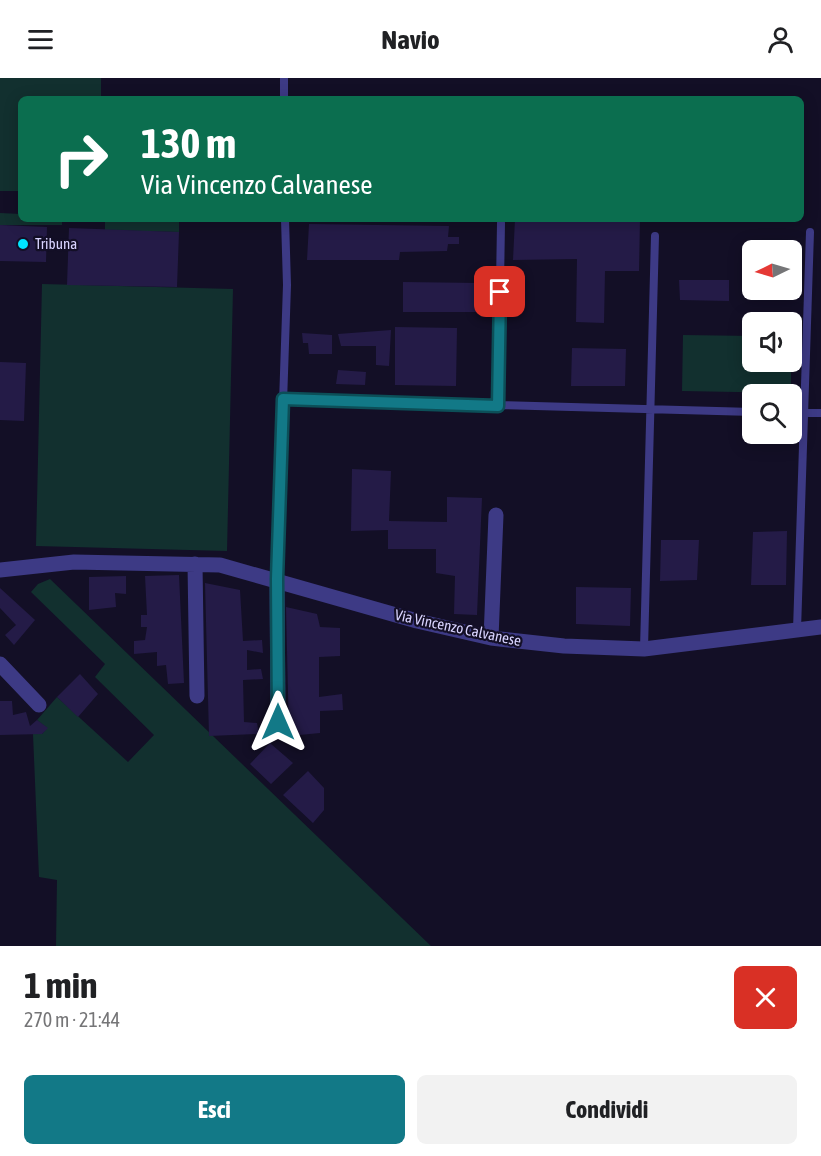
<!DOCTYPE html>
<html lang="it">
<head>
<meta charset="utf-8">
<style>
  body { margin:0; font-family:"Asap Condensed",sans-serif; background:#f2f2f2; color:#202124; height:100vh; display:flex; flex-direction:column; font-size:22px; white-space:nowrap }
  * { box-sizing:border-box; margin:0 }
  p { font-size:20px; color:#757577 }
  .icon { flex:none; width:33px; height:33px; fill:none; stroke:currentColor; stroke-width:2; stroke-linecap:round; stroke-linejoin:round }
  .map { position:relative; height:868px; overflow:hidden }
  .side { display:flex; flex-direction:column; background:#fff; flex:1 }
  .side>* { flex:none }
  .banner { position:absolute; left:18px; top:18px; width:786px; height:126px; border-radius:9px; box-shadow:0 3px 15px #0003; background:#0b6e4f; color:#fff; overflow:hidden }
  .needle { width:39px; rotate:265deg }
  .tools { position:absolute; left:742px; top:162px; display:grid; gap:12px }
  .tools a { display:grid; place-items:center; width:60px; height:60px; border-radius:9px; background:#fff; box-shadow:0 3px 15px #0003; font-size:30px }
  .pin { position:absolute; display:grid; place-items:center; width:51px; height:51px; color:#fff; margin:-26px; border-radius:12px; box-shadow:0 3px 9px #0006 }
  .me { position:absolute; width:66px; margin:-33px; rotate:0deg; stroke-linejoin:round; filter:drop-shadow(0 0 4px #0008) }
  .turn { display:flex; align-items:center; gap:21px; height:126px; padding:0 24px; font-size:27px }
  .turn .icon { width:78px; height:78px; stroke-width:2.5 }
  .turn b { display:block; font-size:42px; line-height:51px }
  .round { display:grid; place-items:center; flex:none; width:63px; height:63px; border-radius:9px; background:#f2f2f2 }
  .headline { display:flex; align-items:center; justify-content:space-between; height:102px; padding:0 24px }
  h1 { font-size:36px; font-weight:700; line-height:45px }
  .button { display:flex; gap:12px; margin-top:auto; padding:12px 24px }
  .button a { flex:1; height:69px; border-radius:9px; background:#127987; color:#fff; font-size:24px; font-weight:700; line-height:69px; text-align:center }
  .button a+a { background:#f2f2f2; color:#202124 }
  header { display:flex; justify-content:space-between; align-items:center; height:78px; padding:0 24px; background:#fff; font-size:27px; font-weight:700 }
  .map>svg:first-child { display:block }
  .green { fill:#12302f }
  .building { fill:#241b47 }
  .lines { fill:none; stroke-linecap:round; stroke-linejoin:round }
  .lane { stroke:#3d3a85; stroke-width:8 }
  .street { stroke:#3d3a85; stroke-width:15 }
  .route-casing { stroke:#0c4f58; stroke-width:15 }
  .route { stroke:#127987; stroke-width:10 }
  .poi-dot { fill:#00e5ff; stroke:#130f26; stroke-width:2 }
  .labels { text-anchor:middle; stroke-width:4.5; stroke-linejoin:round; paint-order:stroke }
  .poi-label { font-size:15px; fill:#d9d4ff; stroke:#130f26; text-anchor:start }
  .street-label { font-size:15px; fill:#d9d4ff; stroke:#130f26 }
</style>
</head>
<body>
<header><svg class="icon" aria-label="menu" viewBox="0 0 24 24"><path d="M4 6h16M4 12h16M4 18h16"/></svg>Navio<svg class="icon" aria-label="person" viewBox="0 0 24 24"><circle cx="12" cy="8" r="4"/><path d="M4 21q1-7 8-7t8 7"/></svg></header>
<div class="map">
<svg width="821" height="868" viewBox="0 0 821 868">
  <rect width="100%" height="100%" fill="#130f26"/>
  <path class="green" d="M0 0H101V21H21V113H0Z
    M0 135 21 136V141H62V147H0Z
    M105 141H179V154L105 152Z
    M42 206 233 211 227 473 36 468Z
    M683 257 753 258V284H791V315L682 313Z
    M50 501 431 868H56L57 802 39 799 33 656H42L47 650 37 642 57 619 128 684 154 657 95 599 105 586 31 514 38 506Z"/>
  <path class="building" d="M515 141H640L639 193H605L604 245 576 244 577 181 513 182Z
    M309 146 449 148 448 159H459V166H448L447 173 400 174 399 182H307Z
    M0 147 47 149 46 184 0 183Z
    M69 150 179 154 177 209 67 207Z
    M679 202H729V223L680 222Z
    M403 204 479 205V234H403Z
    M395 249 457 250 456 308 395 307Z
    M391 252 389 288 376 287V268H341L338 256Z
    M302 255 332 257V276H309L308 265H303Z
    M572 270 626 271 625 308H571Z
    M0 284 26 285 24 343 0 342Z
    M338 292 366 294 365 307 336 306Z
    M352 391 391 393 389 443 447 444V419L482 420 477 537 454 536 455 498 436 495V471H388V452L351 453Z
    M787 453 786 507H751L753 454Z
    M661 462H699L697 502 660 503Z
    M179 497 184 605 168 606 166 587 157 588V574L134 576V563L145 562 147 549H141V537H147L145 498Z
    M126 498V516L115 515 116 529 89 532V499Z
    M205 505 240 512 243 563 262 562 263 575 247 572V592L261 591 263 601 243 602 244 644 257 645 259 656 209 658Z
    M576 509 631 510 630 548 576 546Z
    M0 510 35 542 14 567 5 557 16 547 0 530Z
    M286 529 317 536 320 549 340 550V578L319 579V619L342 616 343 632 320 633V655L289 658Z
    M80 596 98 616 78 639 57 619Z
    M0 623H12L13 637 26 634 30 648 37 642 48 650 42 656 0 657Z
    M270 665 293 685 271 706 250 686Z
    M308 693 324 710V732L313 745 283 717Z"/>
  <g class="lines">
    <path class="lane" d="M284 21V0
      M283 321 753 334
      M498 328 501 145
      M792 335H821
      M277 501 287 207 285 141
      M797 552 810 154
      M644 571 655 158"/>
    <path class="street" d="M195 486 197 618
      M0 492 74 484 220 487 417 543 491 560 564 568 644 571 821 549
      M277 501 278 644
      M491 560 496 437
      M0 586 39 627"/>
  </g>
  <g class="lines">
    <defs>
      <path id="route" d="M278 644 277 501 283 321 498 328 500 214"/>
    </defs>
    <use href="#route" class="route-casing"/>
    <use href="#route" class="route"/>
  </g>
  <circle class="poi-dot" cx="23" cy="166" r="6"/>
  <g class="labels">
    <g class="poi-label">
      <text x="35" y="171">Tribuna</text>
    </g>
    <g class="street-label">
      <text transform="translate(458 550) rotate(12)" y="5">Via Vincenzo Calvanese</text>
    </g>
  </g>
</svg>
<div class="tools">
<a><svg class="needle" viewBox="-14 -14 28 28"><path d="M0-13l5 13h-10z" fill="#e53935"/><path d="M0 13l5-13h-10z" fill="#757577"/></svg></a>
<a><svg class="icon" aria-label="sound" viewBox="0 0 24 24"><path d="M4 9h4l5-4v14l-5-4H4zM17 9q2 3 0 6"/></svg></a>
<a><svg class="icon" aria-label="search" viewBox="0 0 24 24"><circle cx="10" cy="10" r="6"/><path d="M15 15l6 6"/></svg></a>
</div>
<div class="pin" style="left:500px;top:214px;background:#d93025"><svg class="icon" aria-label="arrive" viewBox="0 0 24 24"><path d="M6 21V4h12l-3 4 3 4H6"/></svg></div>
<svg class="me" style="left:278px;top:644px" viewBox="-20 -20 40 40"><path d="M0-17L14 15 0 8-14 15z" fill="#127987" stroke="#fff" stroke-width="4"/></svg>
<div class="banner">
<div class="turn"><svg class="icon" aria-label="right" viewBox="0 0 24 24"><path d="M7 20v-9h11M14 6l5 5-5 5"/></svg><div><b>130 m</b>Via Vincenzo Calvanese</div></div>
</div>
</div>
<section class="side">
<div class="headline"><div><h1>1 min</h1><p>270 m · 21:44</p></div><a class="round" style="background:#d93025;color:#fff"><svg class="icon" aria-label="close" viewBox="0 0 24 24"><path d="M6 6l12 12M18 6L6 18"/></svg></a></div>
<div class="button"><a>Esci</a><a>Condividi</a></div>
</section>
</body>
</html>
